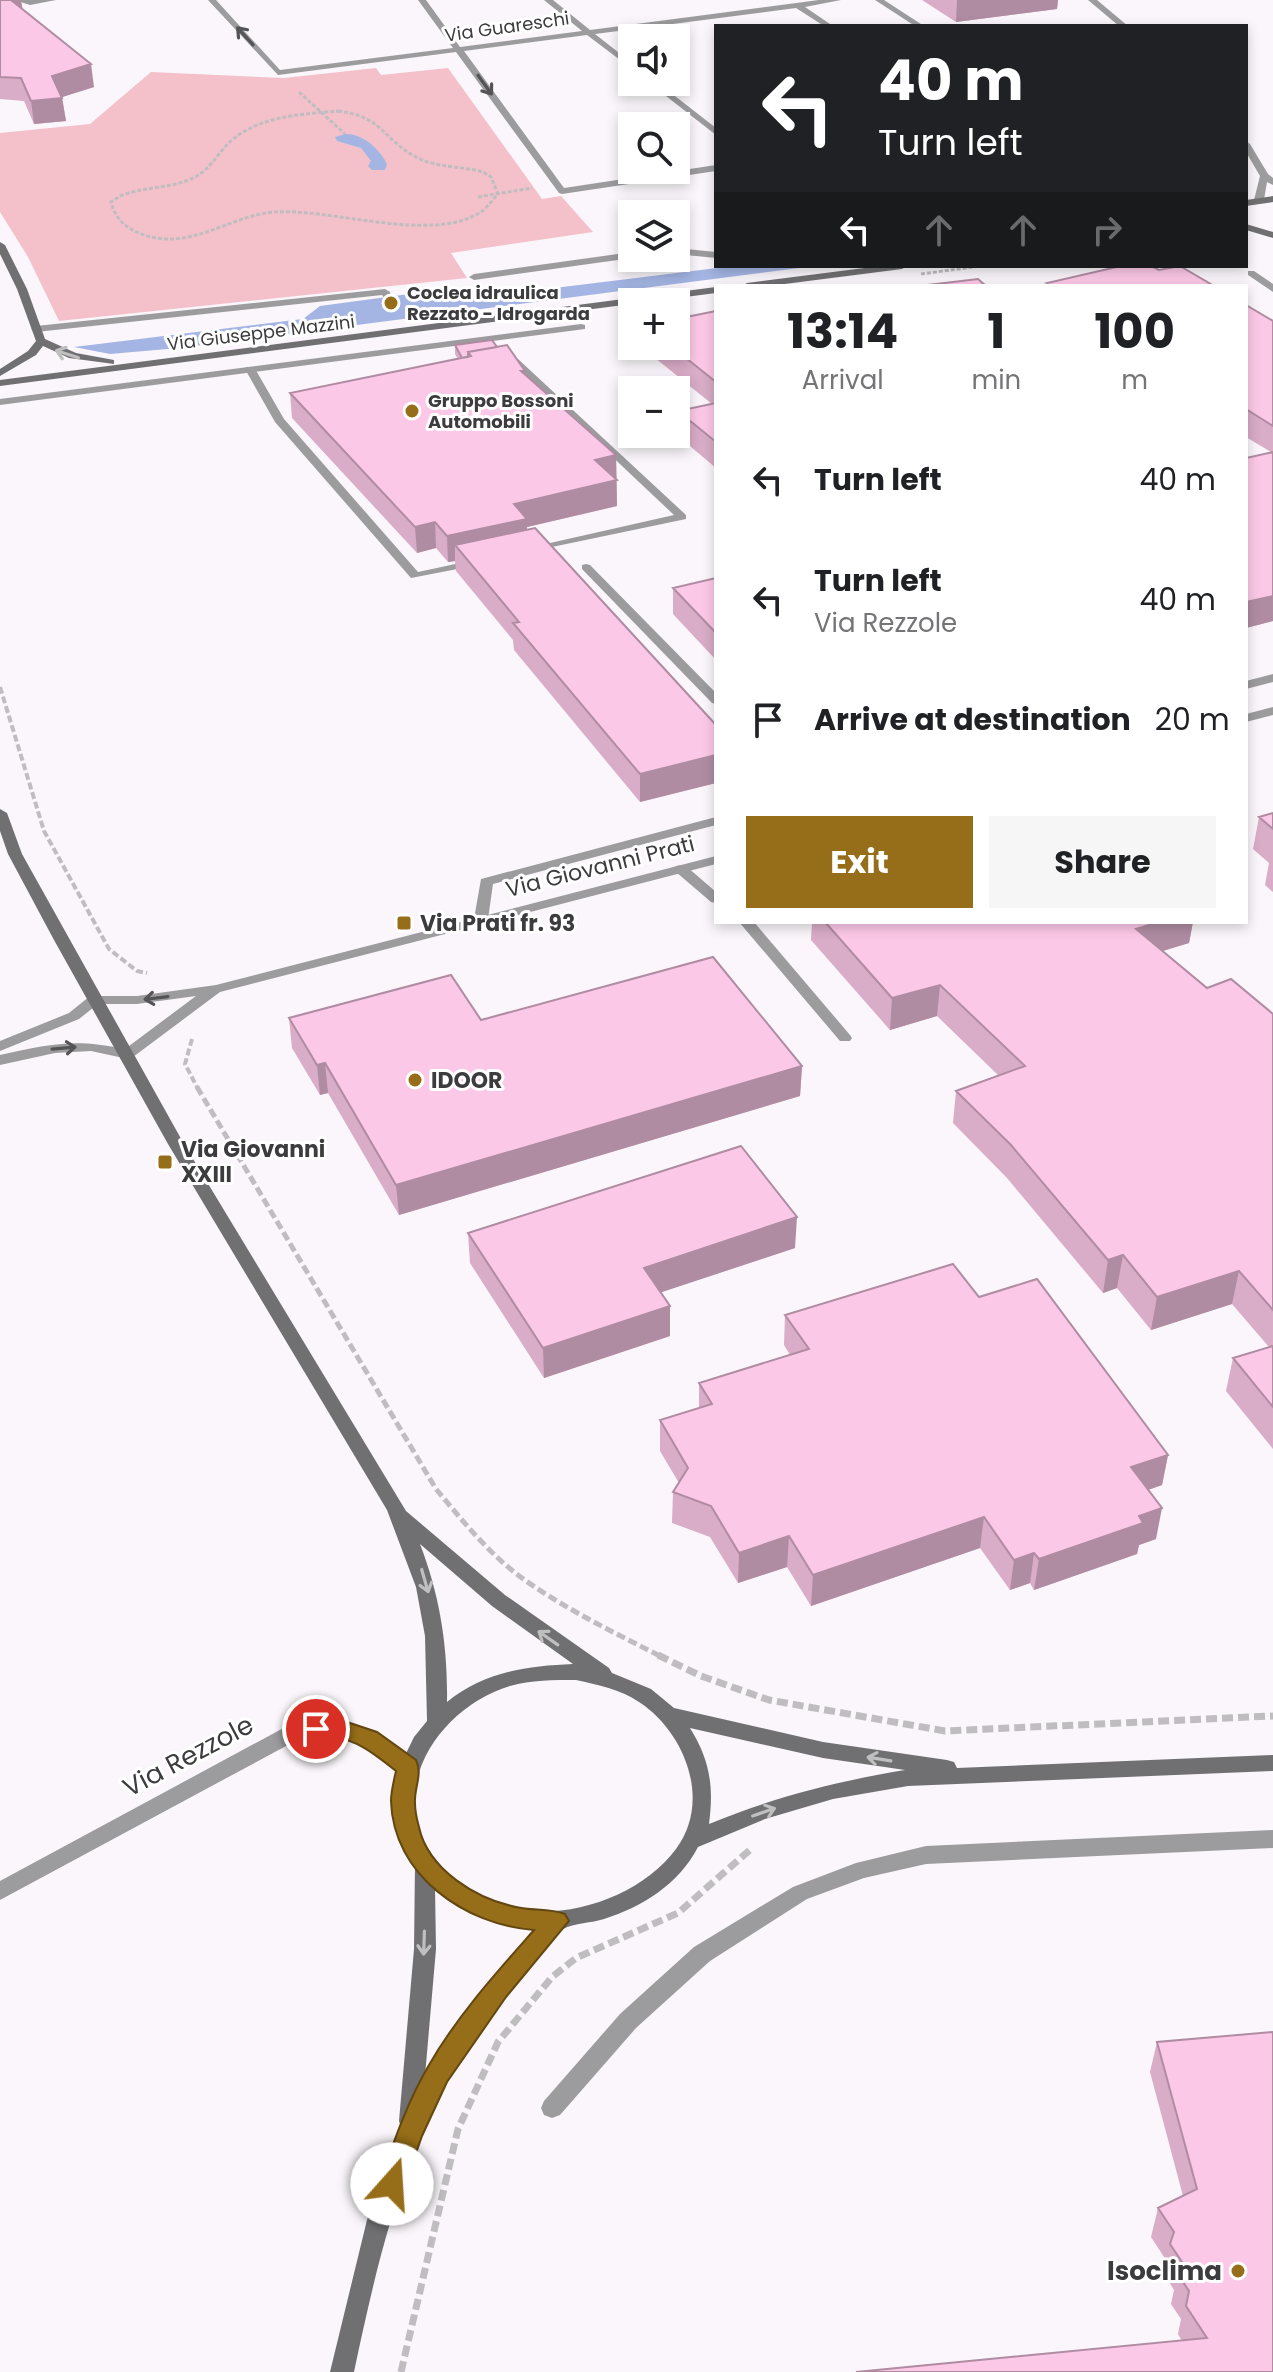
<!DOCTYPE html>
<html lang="en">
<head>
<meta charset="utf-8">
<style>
  body { margin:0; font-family:Poppins,sans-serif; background:#f6f6f6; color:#202124; height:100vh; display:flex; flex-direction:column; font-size:30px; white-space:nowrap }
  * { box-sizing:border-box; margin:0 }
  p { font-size:26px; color:#757577 }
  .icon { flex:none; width:44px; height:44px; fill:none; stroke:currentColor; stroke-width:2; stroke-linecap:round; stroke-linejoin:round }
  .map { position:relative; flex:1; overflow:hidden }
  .drawer { position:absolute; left:714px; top:284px; width:534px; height:640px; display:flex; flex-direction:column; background:#fff; border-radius:0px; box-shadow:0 4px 12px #0003 }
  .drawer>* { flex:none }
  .hud { position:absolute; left:714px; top:24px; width:534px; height:244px; border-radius:0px; box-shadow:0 4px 12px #0003; background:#202124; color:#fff; overflow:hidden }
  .tools { position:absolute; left:618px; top:24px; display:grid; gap:16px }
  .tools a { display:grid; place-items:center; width:72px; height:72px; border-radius:0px; background:#fff; box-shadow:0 4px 12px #0003; font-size:40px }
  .pin { position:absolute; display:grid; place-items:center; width:68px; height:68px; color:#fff; margin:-34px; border:4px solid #fff; border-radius:50%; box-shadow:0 2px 8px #0007 }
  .me { position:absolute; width:88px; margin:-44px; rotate:19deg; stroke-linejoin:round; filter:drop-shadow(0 0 6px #0008) }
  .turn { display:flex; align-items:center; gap:28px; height:168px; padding:0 32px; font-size:36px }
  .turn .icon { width:104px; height:104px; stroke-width:2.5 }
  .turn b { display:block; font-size:56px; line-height:68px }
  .lanes { display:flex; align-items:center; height:76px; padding:0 32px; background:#0003; justify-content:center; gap:40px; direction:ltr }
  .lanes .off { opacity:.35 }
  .eta { display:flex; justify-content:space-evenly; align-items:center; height:136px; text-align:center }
  .eta b { font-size:48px; font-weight:700; line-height:56px }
  .primary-button { display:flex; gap:16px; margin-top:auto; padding:16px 32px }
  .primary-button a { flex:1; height:92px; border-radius:0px; background:#966d18; color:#fff; font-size:32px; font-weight:700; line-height:92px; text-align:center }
  .primary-button a+a { background:#f6f6f6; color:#202124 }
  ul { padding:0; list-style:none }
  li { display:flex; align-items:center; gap:24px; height:120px; padding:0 32px }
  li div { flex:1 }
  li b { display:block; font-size:30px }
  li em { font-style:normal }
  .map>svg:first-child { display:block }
  .green { fill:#f4c1ca }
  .water { fill:#a4b5e4 }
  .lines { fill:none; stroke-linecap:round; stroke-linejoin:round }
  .canal { fill:#a4b5e4; fill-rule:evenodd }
  .path-far3 { stroke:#c0bdc1; stroke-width:3; stroke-dasharray:4 2; stroke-linecap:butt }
  .path-far2 { stroke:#c0bdc1; stroke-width:4; stroke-dasharray:7 3; stroke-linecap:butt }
  .path-far1 { stroke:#c0bdc1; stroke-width:5; stroke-dasharray:9 4; stroke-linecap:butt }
  .path { stroke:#c0bdc1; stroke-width:7; stroke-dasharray:11 5; stroke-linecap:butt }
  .lane { fill:#9c9c9e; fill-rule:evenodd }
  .street { fill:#9c9c9e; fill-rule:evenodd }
  .secondary { fill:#707073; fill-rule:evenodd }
  .wall { fill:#d9acc7 }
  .shaded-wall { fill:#b08ca2 }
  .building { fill:#fcc8e7; stroke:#b08ca2; stroke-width:2 }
  .oneway { stroke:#545355 }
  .oneway2 { stroke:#bfbfc0 }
  .route { fill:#966d18; stroke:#624710; stroke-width:2 }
  .poi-dot { fill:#966d18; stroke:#fff; stroke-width:3 }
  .labels { text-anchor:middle; stroke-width:6; stroke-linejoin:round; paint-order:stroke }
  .far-street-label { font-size:18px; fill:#3c3b3d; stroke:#fff }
  .far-poi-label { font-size:18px; font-weight:bold; fill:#3c3b3d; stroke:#fff; text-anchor:start }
  .street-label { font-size:22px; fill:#3c3b3d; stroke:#fff }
  .poi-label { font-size:22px; font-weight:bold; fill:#3c3b3d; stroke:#fff; text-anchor:start }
  .near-street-label { font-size:26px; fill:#3c3b3d; stroke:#fff }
  .near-poi-label { font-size:26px; font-weight:bold; fill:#3c3b3d; stroke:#fff; text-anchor:end }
</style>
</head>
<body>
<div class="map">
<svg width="1273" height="2372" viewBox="0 0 1273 2372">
  <rect width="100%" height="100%" fill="#faf6fb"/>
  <path class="green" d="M376 68 381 75 448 68 542 199 561 196 593 232 451 253 467 278 59 321 28 257 0 212V133L90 124 151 72 284 78Z"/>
  <path class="water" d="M345 134C362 133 380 149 387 164L385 170H372L368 166 371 161 361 148 337 141 335 137Z
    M733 266H815L179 348 110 354 74 347Z"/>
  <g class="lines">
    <path class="canal" d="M424 292 465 302 468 307 465 312 456 314 424 306 336 317 306 333 297 331 294 326 320 306Z"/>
    <path class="path-far3" d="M299 92 345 134
      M338 111C384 117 381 138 416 157 436 168 461 166 483 172L491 177 498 194C493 199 487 208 481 212 431 244 332 208 275 212 233 215 199 245 156 238 135 234 116 224 111 202L120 196C144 186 174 189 197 176 212 167 219 151 232 140 260 116 303 114 338 111Z
      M478 197 532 188
      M921 274 981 266"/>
    <path class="path-far2" d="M0 687 44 831 109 949 137 971 147 973
      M192 1039 185 1064 198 1089"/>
    <path class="path-far1" d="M197 1087 436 1489C462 1520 489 1554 522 1578 565 1609 615 1633 662 1657"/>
    <path class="path" d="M658 1655 701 1676 769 1700 945 1731 1273 1716
      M401 2372 458 2129 498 2042 552 1977 576 1958 678 1913 752 1848"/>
    <path class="lane" d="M676 248 716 252V258L676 254Z
      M632 252V258L474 280 469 277 474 274Z
      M385 289 390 292 392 300H386L382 295 36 332 31 329 36 326Z
      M518 359 686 515V519L528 552V548L674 515 516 366 504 368 499 365Z
      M246 367H254L284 419 418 572 474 560 478 561V565L411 578 275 422 245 369Z
      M586 564 590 565 716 693V704L712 703 582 569V565Z
      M1273 674V682L1246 689V681Z
      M716 817V825L493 884 488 919 481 923 474 919 481 879Z
      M681 865 686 866 716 892V903L711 902 676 872 674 869 676 866Z
      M739 922H754L850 1035 852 1038 850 1041H840Z
      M1273 1830V1848L926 1864 864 1878 807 1899 710 1961 636 2028 560 2115 552 2118 544 2115 541 2108 544 2101 620 2014 694 1947 793 1887 856 1863 926 1846Z"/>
    <path class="street" d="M14 0H56L30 5Z
      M208 0H216L280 70 453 48 418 0H426L460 47 582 31 544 0H553L590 30 819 0H841L805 7 833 26H824L796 8 595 34 632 63V69L587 35 464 51 564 188 716 165V171L562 194 559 193 456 52 278 75Z
      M875 0H884L924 26H915Z
      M1088 0H1097L1128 26H1119Z
      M648 82H657L716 128V135Z
      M1246 141 1250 144 1268 174 1273 178V185L1267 182 1264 200 1259 203 1254 200 1260 176 1246 152Z
      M1248 271H1254L1273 284V292L1248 275Z
      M581 324 585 325V329L0 405V399Z
      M1273 707V715L1246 722V714Z
      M716 856V864L220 992 133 1057 128 1059 91 1051 55 1053 0 1065V1055C50 1044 74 1038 125 1049L196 996 137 1004H98L79 1019 0 1051V1041L69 1013 90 996H137L216 985Z
      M335 1720 376 1733 415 1761 418 1767 415 1773 408 1775 401 1773C359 1742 353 1735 299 1739L0 1900V1881L289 1725Z"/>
    <path class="secondary" d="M1273 196V202L1246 206V200Z
      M1246 224 1273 232V238L1246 230Z
      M0 242 5 245 27 289 45 339 76 353 114 360V364L69 358 43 346 36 355 0 376V369L28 351 36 341 17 289 0 254Z
      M880 266H907L902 269 769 286H742L747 283Z
      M716 287V293L0 386V380Z
      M0 809 7 813 22 854 184 1144 406 1511 505 1595 609 1668 612 1673 651 1689 674 1708 823 1742 947 1760 954 1762 957 1768 1273 1755V1771L908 1786 833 1799 765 1819 698 1847C679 1884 642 1907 604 1919 592 1923 574 1923 563 1929 552 1936 528 1968 519 1979 417 2095 385 2225 354 2372H330L367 2220 401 2127 399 2121 414 1949 415 1864 398 1829 394 1799 398 1770 414 1737 427 1721 425 1636 416 1587 387 1510 168 1144 54 940 8 854 0 831ZM420 1544 492 1606 573 1664C526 1666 484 1672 447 1702 448 1647 440 1596 420 1544ZM576 1680C598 1685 620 1689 639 1702 685 1732 712 1801 676 1849 629 1912 513 1937 453 1879 440 1865 425 1848 419 1829 399 1766 451 1704 510 1686 531 1680 554 1680 576 1680ZM690 1728 823 1758 905 1770C834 1782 775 1797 709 1824 714 1787 710 1760 690 1728ZM435 1888C460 1915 501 1926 536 1929L469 2007 425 2076 436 1949Z"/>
  </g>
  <path class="wall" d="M0 0 23 9 94 87 62 97 66 121 34 124 24 101 0 99Z
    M922 0H1058L1057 9 956 22Z
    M1246 305 1273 321V621L1246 628V458L1271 452 1246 437Z
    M716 311V468L678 436V411L712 404 644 349V346H676Z
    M455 345 497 347 525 375 616 455 617 506 527 527V530L716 725V783L640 802 514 650 513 640 456 571 455 561 448 562 436 548 417 553 292 418 290 393 458 359 455 354Z
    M716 578V660L673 614V588Z
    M1273 813V892L1265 885 1269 863 1253 849 1259 817Z
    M812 922H1193L1189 943 1163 951 1207 988 1273 1014V1449L1226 1391 1233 1358 1269 1347 1232 1304 1151 1330 1117 1288 1103 1293 1007 1178 953 1123 956 1091 998 1075 937 1016 890 1030 811 940Z
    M289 1018 481 1020 802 1066 800 1096 399 1215 328 1093 320 1095 292 1048Z
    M468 1233 795 1248 661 1292 670 1336 544 1378 470 1263Z
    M979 1297 1168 1455 1162 1485 1148 1490 1156 1539 1139 1545 1137 1554 1034 1590 1030 1583 1010 1590 980 1548 811 1606 787 1567 738 1583 710 1537 672 1523 673 1492 679 1483 660 1451V1420L699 1408V1383L790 1355 784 1345 785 1315Z
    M1157 2042 1273 2372 1182 2341 1178 2334 1181 2319 1171 2304 1174 2290 1163 2272 1166 2260 1151 2237 1158 2208 1183 2196 1150 2072Z"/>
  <path class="shaded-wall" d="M9 0H21L24 17Z
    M957 0H1058L1057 9 956 22Z
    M91 64 94 87 56 99 62 98 66 121 34 124 31 101 52 76Z
    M616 455 617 506 527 527 528 545H455V561L448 562 447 536 514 504 595 460Z
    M435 522 436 548 417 553 415 527Z
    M1273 596V621L1246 628V602Z
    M716 755V783L640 802V774Z
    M1159 922H1193L1189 943 1132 960 1136 929Z
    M940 985 937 1016 890 1030 892 998Z
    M325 1063 328 1093 320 1095 317 1065Z
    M802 1066 800 1096 399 1215 396 1185Z
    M797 1217 795 1248 644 1298V1268Z
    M1123 1255 1117 1288 1103 1293 1108 1260Z
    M1239 1271 1232 1304 1151 1330 1157 1297Z
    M670 1306V1336L544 1378 543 1348Z
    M1168 1455 1162 1485 1125 1498 1131 1467Z
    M1162 1508 1156 1539 1139 1545 1137 1554 1034 1590 1039 1559 1139 1516Z
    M984 1517 980 1548 811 1606 813 1575Z
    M789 1536 787 1567 738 1583 739 1553Z
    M1034 1553 1030 1583 1010 1590 1014 1560Z"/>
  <path class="building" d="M0 0H11L91 64 52 76 62 98 31 101 21 78 0 77Z
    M1121 266H1151L1159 270 1180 266 1214 286H1053L1047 283Z
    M978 279 986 286H919Z
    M1246 305 1273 321V426L1246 409Z
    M716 311V382L671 346H676V319Z
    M492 340 497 347 468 352V357L462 358 455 345Z
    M507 345 525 371H521L616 455 595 460 617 480 514 504 527 519 447 536 435 522 415 527 290 393 471 356 468 352Z
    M716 403V442L678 411Z
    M1273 452V596L1246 602V458Z
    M535 528 716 725V755L640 774 513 623 519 622 455 545Z
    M716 578V633L673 588Z
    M1273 813V829L1259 817Z
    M825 922H1159L1136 929 1207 988 1231 979 1273 1014V1310L1239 1271 1157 1297 1123 1255 1108 1260 1011 1145 956 1091 1025 1066 940 985 892 998Z
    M713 957 802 1066 396 1185 325 1063 317 1065 289 1018 451 975 481 1020Z
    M741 1146 797 1217 644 1268 670 1306 543 1348 468 1233Z
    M953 1264 979 1297 1037 1279 1168 1455 1131 1467 1162 1508 1139 1516 1143 1523 1039 1559 1034 1553 1014 1560 984 1517 813 1575 789 1536 739 1553 711 1506 673 1492 688 1468 660 1420 712 1404 699 1383 809 1349 785 1315Z
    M1273 1346V1407L1233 1358Z
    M1273 2032V2372H856L1207 2338 1186 2306 1189 2291 1179 2276 1182 2262 1170 2244 1174 2232 1158 2208 1197 2189 1157 2042Z"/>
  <defs><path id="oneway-shaft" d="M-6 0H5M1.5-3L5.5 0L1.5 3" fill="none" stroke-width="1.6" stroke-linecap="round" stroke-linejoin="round" transform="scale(2)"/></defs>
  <g class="oneway">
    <use href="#oneway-shaft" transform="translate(245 36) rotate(-132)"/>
    <use href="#oneway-shaft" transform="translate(485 85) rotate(54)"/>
    <use href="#oneway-shaft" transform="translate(156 998) rotate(173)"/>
    <use href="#oneway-shaft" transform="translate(64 1048) rotate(-5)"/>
  </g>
  <g class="oneway2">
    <use href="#oneway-shaft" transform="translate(67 354) rotate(-162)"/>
    <use href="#oneway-shaft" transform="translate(425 1581) rotate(74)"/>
    <use href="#oneway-shaft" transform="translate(548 1638) rotate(-145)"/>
    <use href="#oneway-shaft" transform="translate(879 1759) rotate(-171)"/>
    <use href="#oneway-shaft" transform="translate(764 1812) rotate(-19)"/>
    <use href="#oneway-shaft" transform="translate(424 1943) rotate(92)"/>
  </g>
  <path class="route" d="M335 1718 377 1732 416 1760C423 1774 414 1788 415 1803 415 1811 417 1820 419 1827 428 1870 477 1899 516 1907 532 1911 549 1908 565 1914L569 1921 506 1997 447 2082 422 2136 402 2193 392 2196 383 2193 379 2184C393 2144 407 2102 429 2065 457 2016 497 1972 534 1930 465 1925 393 1875 391 1801 391 1791 394 1780 396 1771 378 1757 357 1739 333 1737 324 1736 317 1739 308 1736L304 1729 308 1723Z"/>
  <g class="poi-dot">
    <circle cx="391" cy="303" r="8"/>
    <circle cx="412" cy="411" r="8"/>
    <rect x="396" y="915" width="16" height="16" rx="4"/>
    <circle cx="415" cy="1080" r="8"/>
    <rect x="157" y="1154" width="16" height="16" rx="4"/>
    <circle cx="1238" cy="2271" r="8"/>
  </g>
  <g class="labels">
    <g class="far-street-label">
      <text transform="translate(507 27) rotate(-8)" y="6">Via Guareschi</text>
      <text transform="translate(261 333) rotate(-7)" y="6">Via Giuseppe Mazzini</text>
    </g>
    <g class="far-poi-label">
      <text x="407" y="299">Coclea idraulica<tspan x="407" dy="21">Rezzato - Idrogarda</tspan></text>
      <text x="428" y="407">Gruppo Bossoni<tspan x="428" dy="21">Automobili</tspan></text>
    </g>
    <g class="street-label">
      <text transform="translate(600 866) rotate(-14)" y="8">Via Giovanni Prati</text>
    </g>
    <g class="poi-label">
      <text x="420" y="931">Via Prati fr. 93</text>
      <text x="431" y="1088">IDOOR</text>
      <text x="181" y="1157">Via Giovanni<tspan x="181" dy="25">XXIII</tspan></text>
    </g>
    <g class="near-street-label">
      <text transform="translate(188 1756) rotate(-28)" y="9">Via Rezzole</text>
    </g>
    <g class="near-poi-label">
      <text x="1222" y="2280">Isoclima</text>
    </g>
  </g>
</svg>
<div class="tools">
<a><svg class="icon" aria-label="sound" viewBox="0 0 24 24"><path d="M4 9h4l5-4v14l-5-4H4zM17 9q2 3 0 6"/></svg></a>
<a><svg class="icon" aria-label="search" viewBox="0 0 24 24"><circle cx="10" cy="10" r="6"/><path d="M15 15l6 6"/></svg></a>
<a><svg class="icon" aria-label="layers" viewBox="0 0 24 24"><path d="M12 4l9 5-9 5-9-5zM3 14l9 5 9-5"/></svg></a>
<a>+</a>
<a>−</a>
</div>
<div class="pin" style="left:316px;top:1729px;background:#d93025"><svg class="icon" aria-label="arrive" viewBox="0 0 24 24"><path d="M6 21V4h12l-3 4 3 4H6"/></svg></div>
<svg class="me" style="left:392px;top:2184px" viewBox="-20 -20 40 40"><circle r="19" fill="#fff"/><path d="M0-13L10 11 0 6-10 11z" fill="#966d18"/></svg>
<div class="hud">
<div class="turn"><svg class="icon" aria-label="left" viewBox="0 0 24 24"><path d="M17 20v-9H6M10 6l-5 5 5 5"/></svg><div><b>40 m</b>Turn left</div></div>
<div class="lanes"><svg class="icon" aria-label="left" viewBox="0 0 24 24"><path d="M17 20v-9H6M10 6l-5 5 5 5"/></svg><svg class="icon off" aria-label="ahead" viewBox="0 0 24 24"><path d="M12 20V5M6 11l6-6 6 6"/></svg><svg class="icon off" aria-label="ahead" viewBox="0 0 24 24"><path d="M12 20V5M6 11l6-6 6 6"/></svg><svg class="icon off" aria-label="right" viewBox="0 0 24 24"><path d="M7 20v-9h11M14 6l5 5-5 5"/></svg></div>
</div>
<section class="drawer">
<div class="eta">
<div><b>13:14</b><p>Arrival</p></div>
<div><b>1</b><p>min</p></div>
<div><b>100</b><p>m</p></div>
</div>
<ul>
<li><svg class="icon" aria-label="left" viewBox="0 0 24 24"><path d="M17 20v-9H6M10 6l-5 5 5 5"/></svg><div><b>Turn left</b></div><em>40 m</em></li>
<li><svg class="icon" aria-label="left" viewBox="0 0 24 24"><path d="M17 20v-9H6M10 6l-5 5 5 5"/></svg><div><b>Turn left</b><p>Via Rezzole</p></div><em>40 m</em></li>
<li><svg class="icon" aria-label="arrive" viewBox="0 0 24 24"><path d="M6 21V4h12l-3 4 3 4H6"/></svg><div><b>Arrive at destination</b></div><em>20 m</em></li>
</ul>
<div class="primary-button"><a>Exit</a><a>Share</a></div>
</section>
</div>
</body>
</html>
